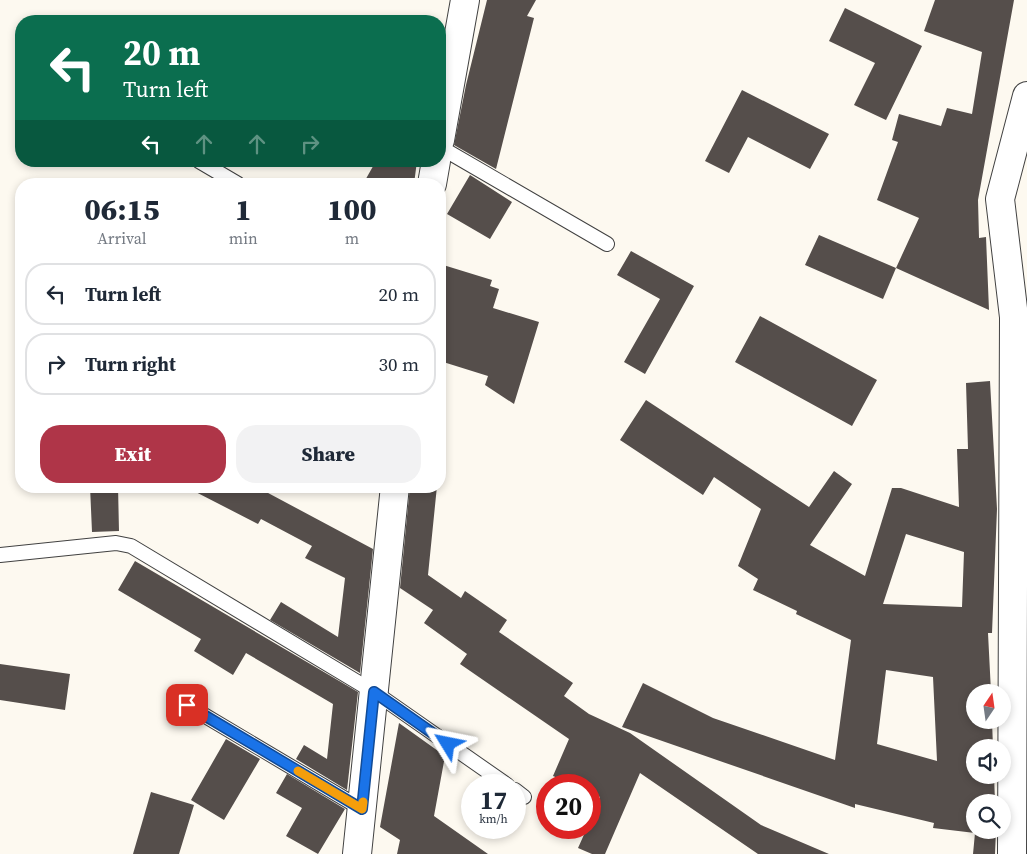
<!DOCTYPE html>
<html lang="en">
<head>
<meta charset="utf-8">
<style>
  body { margin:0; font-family:"Source Serif 4",serif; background:#f2f2f3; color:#1f2937; height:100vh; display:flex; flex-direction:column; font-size:19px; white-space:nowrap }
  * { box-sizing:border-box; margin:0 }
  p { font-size:16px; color:#747a83 }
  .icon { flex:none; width:28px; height:28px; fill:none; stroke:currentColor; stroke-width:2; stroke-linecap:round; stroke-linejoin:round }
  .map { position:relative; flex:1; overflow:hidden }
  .drawer { position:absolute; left:15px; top:178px; width:431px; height:315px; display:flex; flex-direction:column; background:#fff; border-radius:20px; box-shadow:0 2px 8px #0003 }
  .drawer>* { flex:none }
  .guide { position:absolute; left:15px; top:15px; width:431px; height:152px; border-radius:20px; box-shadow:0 2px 8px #0003; background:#0b6e4f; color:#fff; overflow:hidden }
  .needle { width:32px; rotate:13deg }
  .controls { position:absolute; left:966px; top:684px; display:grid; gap:10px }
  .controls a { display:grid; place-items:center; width:45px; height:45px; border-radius:50%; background:#fff; box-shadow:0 2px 8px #0003; font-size:25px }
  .speed { position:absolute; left:461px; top:774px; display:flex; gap:10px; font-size:25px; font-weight:700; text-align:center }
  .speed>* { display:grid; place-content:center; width:65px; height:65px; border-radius:50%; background:#fff; box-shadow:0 2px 8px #0003; line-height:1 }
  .speed small { font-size:12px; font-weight:400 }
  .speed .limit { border:8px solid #d22; background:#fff; color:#111 }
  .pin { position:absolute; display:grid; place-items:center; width:42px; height:42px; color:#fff; margin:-21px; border-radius:10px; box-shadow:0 2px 8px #0006 }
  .me { position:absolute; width:55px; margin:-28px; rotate:305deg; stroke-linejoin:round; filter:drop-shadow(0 0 4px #0008) }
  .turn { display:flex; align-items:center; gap:18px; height:105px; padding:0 25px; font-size:22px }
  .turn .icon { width:65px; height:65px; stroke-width:2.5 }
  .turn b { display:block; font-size:35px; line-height:42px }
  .lanes { display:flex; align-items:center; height:48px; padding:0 25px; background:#0003; justify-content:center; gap:25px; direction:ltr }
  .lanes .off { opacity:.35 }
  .eta { display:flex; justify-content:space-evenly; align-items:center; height:85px; text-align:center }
  .eta b { font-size:30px; font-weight:800; line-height:35px }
  .cta { display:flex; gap:10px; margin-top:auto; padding:10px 25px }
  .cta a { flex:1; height:58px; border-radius:20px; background:#af3548; color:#fff; font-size:20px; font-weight:800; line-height:58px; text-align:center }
  .cta a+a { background:#f2f2f3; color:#1f2937 }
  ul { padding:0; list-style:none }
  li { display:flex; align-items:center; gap:15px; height:62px; margin:0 10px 8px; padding:0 15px; border:2px solid #e0e1e3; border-radius:20px }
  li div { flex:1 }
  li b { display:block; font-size:19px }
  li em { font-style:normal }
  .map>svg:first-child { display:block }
  .building { fill:#554e4b; fill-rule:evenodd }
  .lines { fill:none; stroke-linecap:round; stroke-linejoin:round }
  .service-casing { stroke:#414141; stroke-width:16 }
  .minor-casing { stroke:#414141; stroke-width:30 }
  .service { stroke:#fff; stroke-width:14 }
  .minor { stroke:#fff; stroke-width:28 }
  .route-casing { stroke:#114b97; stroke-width:12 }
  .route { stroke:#1a73e8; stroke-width:9 }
  .slow { stroke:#f59e0b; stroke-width:9 }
</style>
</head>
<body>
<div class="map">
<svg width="1027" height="854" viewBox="0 0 1027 854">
  <rect width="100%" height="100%" fill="#fdf9f0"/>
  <path class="building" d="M487 0H536L527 16 534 18 496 169 454 145 466 85Z
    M935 0H1014L978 200 979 238 986 237 989 310 896 268 919 218 877 200 898 142 892 140 899 114 941 126 947 108 972 114 982 52 924 31Z
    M845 8 922 46 886 120 854 105 875 63 829 41Z
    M742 90 829 134 810 169 748 137 729 173 705 161Z
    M376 161H417L414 184H363Z
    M470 175 512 202 490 239 447 214Z
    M819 235 896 268 883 299 805 265Z
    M631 251 694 286 645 374 624 362 660 299 617 275Z
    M440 264 492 280 490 286 499 289 493 308 539 322 514 404 485 385 488 376 440 361Z
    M760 316 877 380 852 426 735 362Z
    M990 381 997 509 992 633H988L991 692H975V720H992L993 748H975V775H994L995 802H975V830H996L995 854H973L975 833 933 828 934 823 855 804V808L622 727 643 683 713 718 835 760 851 640 796 614 797 611 753 590 758 579 738 566 761 509 714 477 703 495 620 440 646 400 809 507 834 471 852 484 810 545 865 576 892 488H901L959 507 957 449H968L966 383ZM906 534 964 552 962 607 883 604ZM886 670 933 677 937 761 877 744Z
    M90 486H118L119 531 92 532Z
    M184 486H255L373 549 360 673 270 620 281 602 338 637 345 578 305 558 312 546 261 519 258 524Z
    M410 486H437L428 575 461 598 465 591 507 620 499 632 573 683 564 696 589 714 630 733 761 825 829 854H758L640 773 605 854H592L578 848 587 828H590V820L600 797 590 792V785H574L553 776 569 739 460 664 467 654 424 623 433 610 400 588Z
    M135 561 358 692 347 790 296 759 304 745 327 759 333 704 246 653 233 675 194 651 201 639 118 590Z
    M0 664 70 674 65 710 0 700Z
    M399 723 445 756 434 816 488 854H397L400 840 380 827Z
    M226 739 260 759 224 820 191 800Z
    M287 774 345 809 318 854 286 836 302 808 276 793Z
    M151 792 194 805 179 854H133Z"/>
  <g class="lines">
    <defs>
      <path id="service" d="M440 147 607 244
        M199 161 238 184
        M0 555 116 543 131 546 374 692 507 785
        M187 705 362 809
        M515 790 524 797"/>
      <path id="minor" d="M440 140 465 0
        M432 184 436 161
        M357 854 395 486
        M1012 854 1014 317 1000 199 1027 96"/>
    </defs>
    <use href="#service" class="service-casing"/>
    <use href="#minor" class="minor-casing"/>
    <use href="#service" class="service"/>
    <use href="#minor" class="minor"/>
  </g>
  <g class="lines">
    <defs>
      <path id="route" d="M187 705 362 809 374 692 448 744"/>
    </defs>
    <use href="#route" class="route-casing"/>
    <use href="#route" class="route"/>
    <path class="slow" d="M298 771 362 809 363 802"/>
  </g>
</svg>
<div class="controls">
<a><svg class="needle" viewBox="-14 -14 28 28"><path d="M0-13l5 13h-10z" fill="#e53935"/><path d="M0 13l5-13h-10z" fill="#747a83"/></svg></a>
<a><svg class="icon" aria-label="sound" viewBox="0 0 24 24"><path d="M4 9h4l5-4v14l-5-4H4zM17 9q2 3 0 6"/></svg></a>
<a><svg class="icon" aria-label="search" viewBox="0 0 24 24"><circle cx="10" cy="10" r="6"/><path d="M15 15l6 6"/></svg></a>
</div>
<div class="speed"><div>17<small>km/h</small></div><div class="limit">20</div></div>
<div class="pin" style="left:187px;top:705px;background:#d93025"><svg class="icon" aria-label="arrive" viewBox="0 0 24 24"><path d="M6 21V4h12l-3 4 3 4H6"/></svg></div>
<svg class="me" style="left:448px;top:744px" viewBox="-20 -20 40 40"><path d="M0-17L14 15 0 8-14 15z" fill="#1a73e8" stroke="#fff" stroke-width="4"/></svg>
<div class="guide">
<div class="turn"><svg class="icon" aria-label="left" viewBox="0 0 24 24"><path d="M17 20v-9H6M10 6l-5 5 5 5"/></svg><div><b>20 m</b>Turn left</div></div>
<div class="lanes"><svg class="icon" aria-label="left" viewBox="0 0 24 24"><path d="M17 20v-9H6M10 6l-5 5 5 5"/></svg><svg class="icon off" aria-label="ahead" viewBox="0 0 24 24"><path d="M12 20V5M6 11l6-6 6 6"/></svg><svg class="icon off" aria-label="ahead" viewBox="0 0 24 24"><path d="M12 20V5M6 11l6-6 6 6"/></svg><svg class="icon off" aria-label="right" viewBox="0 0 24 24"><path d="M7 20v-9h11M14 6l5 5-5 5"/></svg></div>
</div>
<section class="drawer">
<div class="eta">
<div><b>06:15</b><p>Arrival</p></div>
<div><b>1</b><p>min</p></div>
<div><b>100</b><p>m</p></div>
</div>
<ul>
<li><svg class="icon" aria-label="left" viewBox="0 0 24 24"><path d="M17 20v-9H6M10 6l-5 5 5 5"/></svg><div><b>Turn left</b></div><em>20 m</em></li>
<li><svg class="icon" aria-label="right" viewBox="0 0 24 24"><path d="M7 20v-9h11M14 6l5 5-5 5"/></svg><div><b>Turn right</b></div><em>30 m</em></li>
</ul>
<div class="cta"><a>Exit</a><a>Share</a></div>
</section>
</div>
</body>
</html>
